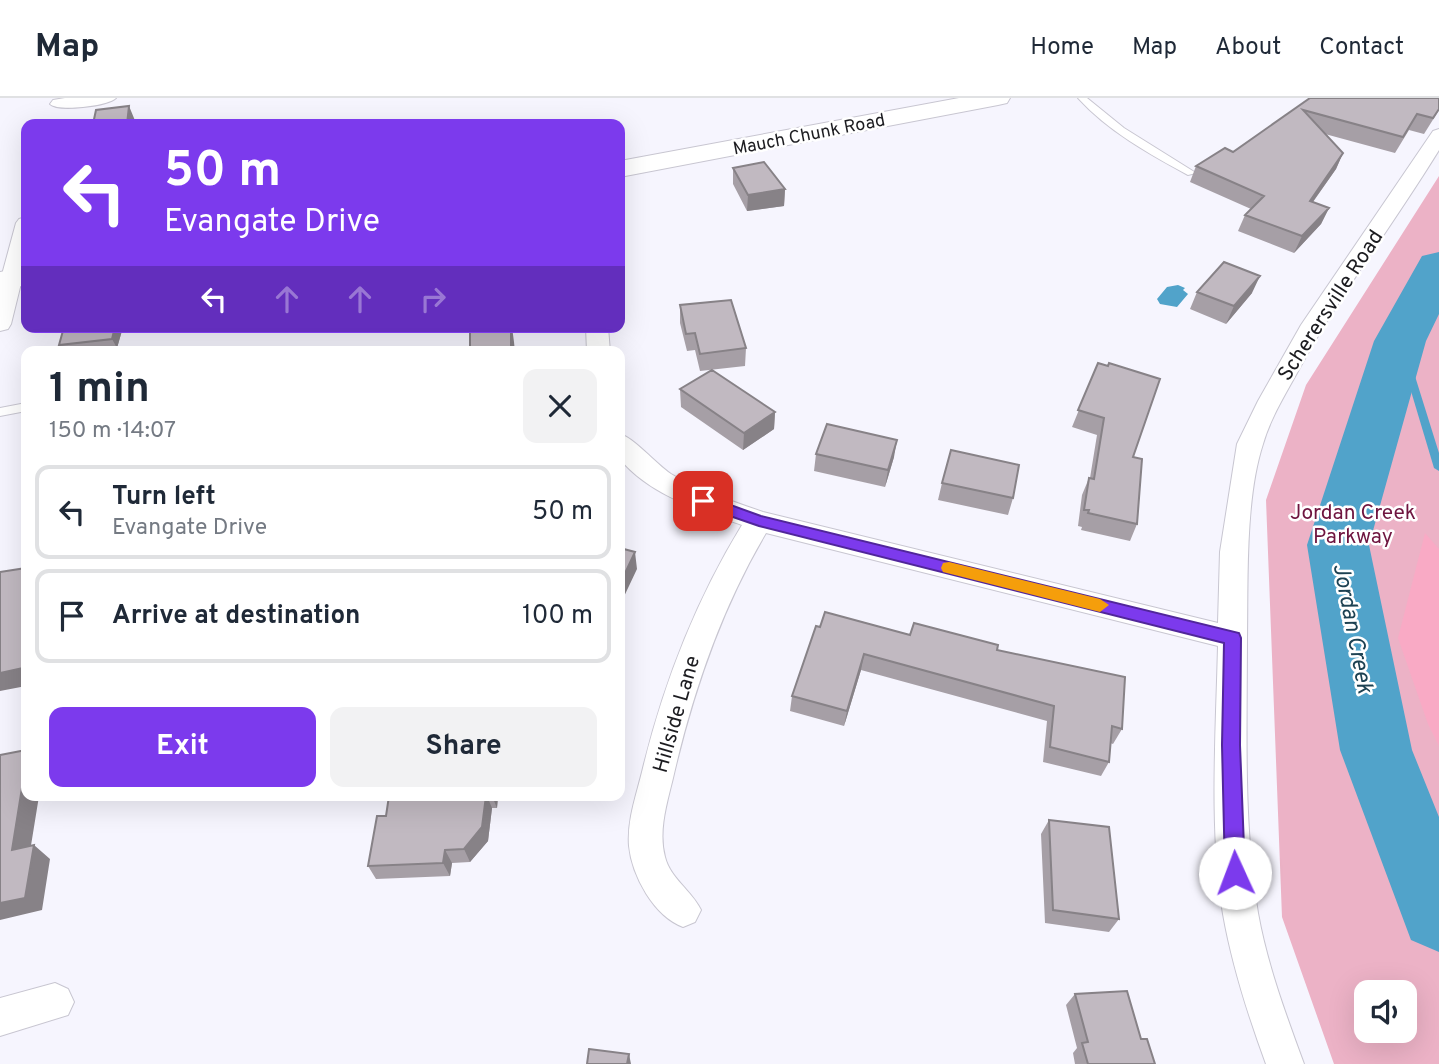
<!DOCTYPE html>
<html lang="en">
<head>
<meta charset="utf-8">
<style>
  body { margin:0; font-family:Overpass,sans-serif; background:#f2f2f3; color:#1f2937; height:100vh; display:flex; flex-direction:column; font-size:26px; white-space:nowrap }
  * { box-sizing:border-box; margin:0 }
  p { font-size:23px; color:#747a83 }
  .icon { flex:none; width:38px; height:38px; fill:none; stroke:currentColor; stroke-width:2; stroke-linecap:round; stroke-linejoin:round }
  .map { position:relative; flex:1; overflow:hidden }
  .details { position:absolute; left:21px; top:248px; width:604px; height:455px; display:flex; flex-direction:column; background:#fff; border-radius:14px; box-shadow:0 7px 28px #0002 }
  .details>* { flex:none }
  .hud { position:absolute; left:21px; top:21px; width:604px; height:214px; border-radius:14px; box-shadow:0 7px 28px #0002; background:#7c3aed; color:#fff; overflow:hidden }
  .fabs { position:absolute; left:1354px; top:882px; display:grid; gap:14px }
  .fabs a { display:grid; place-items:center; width:63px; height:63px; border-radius:14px; background:#fff; box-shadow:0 7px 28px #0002; font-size:35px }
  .pin { position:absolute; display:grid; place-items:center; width:60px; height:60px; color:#fff; margin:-30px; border-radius:14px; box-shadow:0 4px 10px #0006 }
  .me { position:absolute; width:77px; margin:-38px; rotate:358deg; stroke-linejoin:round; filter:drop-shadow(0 0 5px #0008) }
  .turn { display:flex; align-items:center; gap:24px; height:147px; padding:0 28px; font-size:32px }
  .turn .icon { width:91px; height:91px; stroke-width:2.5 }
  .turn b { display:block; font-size:49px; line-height:60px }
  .lanes { display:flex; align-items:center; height:66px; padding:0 28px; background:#0003; justify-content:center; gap:35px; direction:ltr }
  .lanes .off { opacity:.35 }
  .round { display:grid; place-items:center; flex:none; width:74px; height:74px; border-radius:14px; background:#f2f2f3 }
  .headline { display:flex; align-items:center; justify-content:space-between; height:119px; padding:0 28px }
  h1 { font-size:42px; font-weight:700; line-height:52px }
  .primary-button { display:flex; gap:14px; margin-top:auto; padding:14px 28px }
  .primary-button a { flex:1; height:80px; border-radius:14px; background:#7c3aed; color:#fff; font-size:28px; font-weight:700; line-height:80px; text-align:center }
  .primary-button a+a { background:#f2f2f3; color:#1f2937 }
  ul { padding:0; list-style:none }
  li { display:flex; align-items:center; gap:21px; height:94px; margin:0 14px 10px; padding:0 14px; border:4px solid #e0e1e3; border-radius:14px }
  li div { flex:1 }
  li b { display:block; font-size:26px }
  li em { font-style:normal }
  header { display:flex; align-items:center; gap:42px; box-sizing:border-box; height:98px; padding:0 35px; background:#fff; border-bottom:2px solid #e0e1e3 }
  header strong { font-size:33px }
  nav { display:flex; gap:38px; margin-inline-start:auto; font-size:24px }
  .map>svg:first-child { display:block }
  .green { fill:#ecb2c6; fill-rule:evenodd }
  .forest { fill:#f9aac5 }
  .water { fill:#51a3ca }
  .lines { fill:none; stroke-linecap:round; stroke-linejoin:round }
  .stream { fill:#51a3ca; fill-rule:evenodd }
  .river { fill:#51a3ca; fill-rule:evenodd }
  .lane-casing { stroke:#c8c6d1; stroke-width:2 }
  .street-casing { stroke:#c8c6d1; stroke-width:2 }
  .secondary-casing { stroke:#c8c6d1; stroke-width:2 }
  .lane { fill:#fff; fill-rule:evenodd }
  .street { fill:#fff; fill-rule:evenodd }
  .secondary { fill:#fff; fill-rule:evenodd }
  .wall { fill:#a69fa6 }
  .shaded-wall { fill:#878287 }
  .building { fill:#c1b9c1; stroke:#878287; stroke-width:2 }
  .route { fill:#7c3aed; stroke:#51269a; stroke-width:2 }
  .slow { fill:#f59e0b }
  .labels { text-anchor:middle; stroke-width:5; stroke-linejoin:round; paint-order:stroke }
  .far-street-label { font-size:18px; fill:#1c1c20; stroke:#fff }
  .street-label { font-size:21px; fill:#1c1c20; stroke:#fff }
  .park-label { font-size:21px; fill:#6e143f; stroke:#fff }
  .water-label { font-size:23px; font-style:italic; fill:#1c4152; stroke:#fff }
</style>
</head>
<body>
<header>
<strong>Map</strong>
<nav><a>Home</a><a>Map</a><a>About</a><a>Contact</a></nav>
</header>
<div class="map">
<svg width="1439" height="966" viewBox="0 0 1439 966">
  <rect width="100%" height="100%" fill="#f6f5fe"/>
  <path class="green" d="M1439 78V966H1334L1282 819 1266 402 1306 287ZM1367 894H1405V933H1367Z"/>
  <path class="forest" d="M1425 435 1439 451V648L1428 626 1398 540Z"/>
  <path class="water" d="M1178 187 1185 190 1183 192 1188 196 1177 209 1160 206 1157 201 1167 189Z"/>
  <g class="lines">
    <path class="stream" d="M1400 240 1404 243 1439 355V373L1434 370 1396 243Z"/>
    <path class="river" d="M1439 154V216L1426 243 1369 447 1412 652 1439 719V854L1411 842 1340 652 1307 447 1374 243 1422 158Z"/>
    <defs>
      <path id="lane" d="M1078 0H1087L1124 30 1196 75 1188 77C1149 56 1108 33 1078 0Z
        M26 305V313L0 318V310Z"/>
      <path id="street" d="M65 0H116C108 8 58 14 50 6L53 2Z
        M1439 31V52C1393 127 1339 197 1297 275 1285 297 1270 321 1263 346 1245 401 1248 482 1247 540 1247 631 1243 725 1258 815 1267 866 1286 917 1304 966H1266C1248 917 1232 867 1223 816 1209 732 1216 634 1218 548L766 435C721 511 693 593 673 680 667 705 658 733 665 759 670 780 692 793 701 812L695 824 683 829C654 818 632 778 629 748 627 723 636 698 642 674 663 587 695 504 742 427 699 412 650 397 620 361V336C634 340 656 366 671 376 699 393 732 403 763 414L1218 525 1220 454 1237 346 1258 303 1301 227 1433 33Z
        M26 119V165L11 226 8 231 0 233V184L16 125 19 121Z
        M586 229H608L610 254H587Z
        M55 885 68 891 74 904 68 917 0 938V900Z"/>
      <path id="secondary" d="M959 0H1010L1007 5 998 7 620 79V63Z
        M26 169V187L0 192V174Z"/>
    </defs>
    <use href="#lane" class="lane-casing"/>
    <use href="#street" class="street-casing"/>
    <use href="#secondary" class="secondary-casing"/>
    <use href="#lane" class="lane"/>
    <use href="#street" class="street"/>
    <use href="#secondary" class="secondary"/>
  </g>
  <path class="wall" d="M1310 0 1439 12 1424 36 1409 32 1395 55 1325 36 1343 55 1336 71 1313 104 1329 110 1321 126 1294 155 1238 133 1245 117 1251 111 1190 84 1196 68 1233 54Z
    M733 70 785 91 784 108 747 113 733 86Z
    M1197 194 1252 195 1226 226 1190 211Z
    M680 207 746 250 745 268 700 273 695 252 687 253 680 225Z
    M123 229 117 250 85 254H62L59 247Z
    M1098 265 1133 359 1137 426 1130 443 1081 432 1082 429 1078 428 1082 397 1089 380H1090L1097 337 1072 329Z
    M680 291 775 314 774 331 743 352 681 309Z
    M816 356 894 359 885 389 814 373Z
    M942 385 1013 400 1008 417 938 402Z
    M816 528 997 552 1122 631 1113 646 1110 645 1109 664 1101 678 1043 664 1047 623 861 572 844 628 790 613 792 598Z
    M389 698H498L497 710H492L488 743 470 764 452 765 450 778 376 781 368 768 386 718Z
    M1049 722 1119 821 1109 834 1045 825 1041 736Z
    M1075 896 1141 941 1155 966H1075L1073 955 1077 950 1066 907Z"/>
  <path class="shaded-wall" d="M129 8 136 25V26H127Z
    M1343 55 1336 71 1302 119 1310 103Z
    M785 91 784 108 747 113 748 97Z
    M1329 110 1321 126 1294 155 1302 138Z
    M1260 178 1252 195 1226 226 1234 208Z
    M115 229H123L117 250 112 241Z
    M512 229 514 244 515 254H511Z
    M775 314 774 331 743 352 744 335Z
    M897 342 894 359 885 389 888 372Z
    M635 454 637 471 620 507V486Z
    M26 550V588L0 593V575Z
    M864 556 861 572 844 628 847 613Z
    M26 665V698H39L28 766 12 752Z
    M486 698H487L492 710 488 743 470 764 464 751Z
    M492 698H498L497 710Z
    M34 747 50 761 42 812 0 822V805Z
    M445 752 452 765 450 778 443 765Z
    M629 956 631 966H627Z"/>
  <path class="building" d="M1310 0H1439V11L1433 20 1417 16 1403 39 1303 12 1343 55 1310 103 1329 110 1302 138 1245 117 1264 98 1196 68 1225 50 1233 54Z
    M129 8 127 26H93L96 12Z
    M764 64 785 91 748 97 733 70Z
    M1224 164 1260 178 1234 208 1197 194Z
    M731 202 746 250 700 256 695 235 686 236 680 207Z
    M64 229H115L112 241 59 247Z
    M470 229H511V254H470Z
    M1098 265 1108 268 1109 265 1160 281 1133 359 1142 361 1137 426 1088 415 1089 412H1084L1089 380 1094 381 1104 320 1078 312Z
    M712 272 775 314 744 335 680 291Z
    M827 326 897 342 888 372 816 356Z
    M951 352 1019 367 1013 400 942 385Z
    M620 450 635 454 620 486Z
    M26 470V550L23 570 0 575V474Z
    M825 514 910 537 914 525 998 547 997 552 1125 579 1122 631 1112 628 1109 664 1050 649 1054 608 864 556 847 613 792 598 816 528 820 529Z
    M26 652V665L12 752 34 747 25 800 0 805V657Z
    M389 698H486L482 729 464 751 445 752 443 765 368 768 377 718H386Z
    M1049 722 1109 729 1119 821 1053 812Z
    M1127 893 1141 941H1147L1155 966H1088L1082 945 1088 944 1075 896Z
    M589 951 629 956 627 966H587Z"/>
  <path class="route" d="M703 397 761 418 1239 535 1241 540 1240 647 1245 775 1242 781 1235 784 1228 781 1225 775 1222 647 1224 545 759 428 698 407 696 403 698 399Z"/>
  <path class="slow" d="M949 464 1100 501 1109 507 1100 514 943 474 941 470 943 465Z"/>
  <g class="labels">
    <g class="far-street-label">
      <text transform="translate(809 36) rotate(-11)" y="6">Mauch Chunk Road</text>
    </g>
    <g class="street-label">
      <text transform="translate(1330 207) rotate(-57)" y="7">Scherersville Road</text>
      <text transform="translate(676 616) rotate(-74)" y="7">Hillside Lane</text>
    </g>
    <g class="park-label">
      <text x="1353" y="421">Jordan Creek<tspan x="1353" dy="24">Parkway</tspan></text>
    </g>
    <g class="water-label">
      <text transform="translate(1354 530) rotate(79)" y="8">Jordan Creek</text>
    </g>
  </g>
</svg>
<div class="fabs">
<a><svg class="icon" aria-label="sound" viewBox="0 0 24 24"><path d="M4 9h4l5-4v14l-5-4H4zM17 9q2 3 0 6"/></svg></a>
</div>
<div class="pin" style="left:703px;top:403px;background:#d93025"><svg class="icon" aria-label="arrive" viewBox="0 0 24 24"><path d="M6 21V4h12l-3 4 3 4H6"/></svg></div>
<svg class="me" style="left:1235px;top:775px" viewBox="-20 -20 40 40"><circle r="19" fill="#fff"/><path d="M0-13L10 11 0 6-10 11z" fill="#7c3aed"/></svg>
<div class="hud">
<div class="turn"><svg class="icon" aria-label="left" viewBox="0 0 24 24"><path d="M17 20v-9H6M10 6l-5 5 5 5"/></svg><div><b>50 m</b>Evangate Drive</div></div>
<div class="lanes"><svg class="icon" aria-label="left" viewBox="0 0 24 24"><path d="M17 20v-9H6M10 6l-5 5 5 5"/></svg><svg class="icon off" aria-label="ahead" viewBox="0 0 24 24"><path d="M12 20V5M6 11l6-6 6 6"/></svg><svg class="icon off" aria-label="ahead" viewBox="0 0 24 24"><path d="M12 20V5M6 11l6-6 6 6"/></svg><svg class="icon off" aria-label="right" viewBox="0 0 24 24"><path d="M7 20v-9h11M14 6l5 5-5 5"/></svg></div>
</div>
<section class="details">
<div class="headline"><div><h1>1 min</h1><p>150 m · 14:07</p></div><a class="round"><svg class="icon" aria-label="close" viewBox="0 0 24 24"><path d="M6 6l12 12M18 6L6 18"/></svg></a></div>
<ul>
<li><svg class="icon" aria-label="left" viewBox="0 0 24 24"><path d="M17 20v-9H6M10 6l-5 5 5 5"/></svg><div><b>Turn left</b><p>Evangate Drive</p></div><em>50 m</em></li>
<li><svg class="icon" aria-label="arrive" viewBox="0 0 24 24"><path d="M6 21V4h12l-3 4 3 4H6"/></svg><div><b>Arrive at destination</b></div><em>100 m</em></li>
</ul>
<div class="primary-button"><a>Exit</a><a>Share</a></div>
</section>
</div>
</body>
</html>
